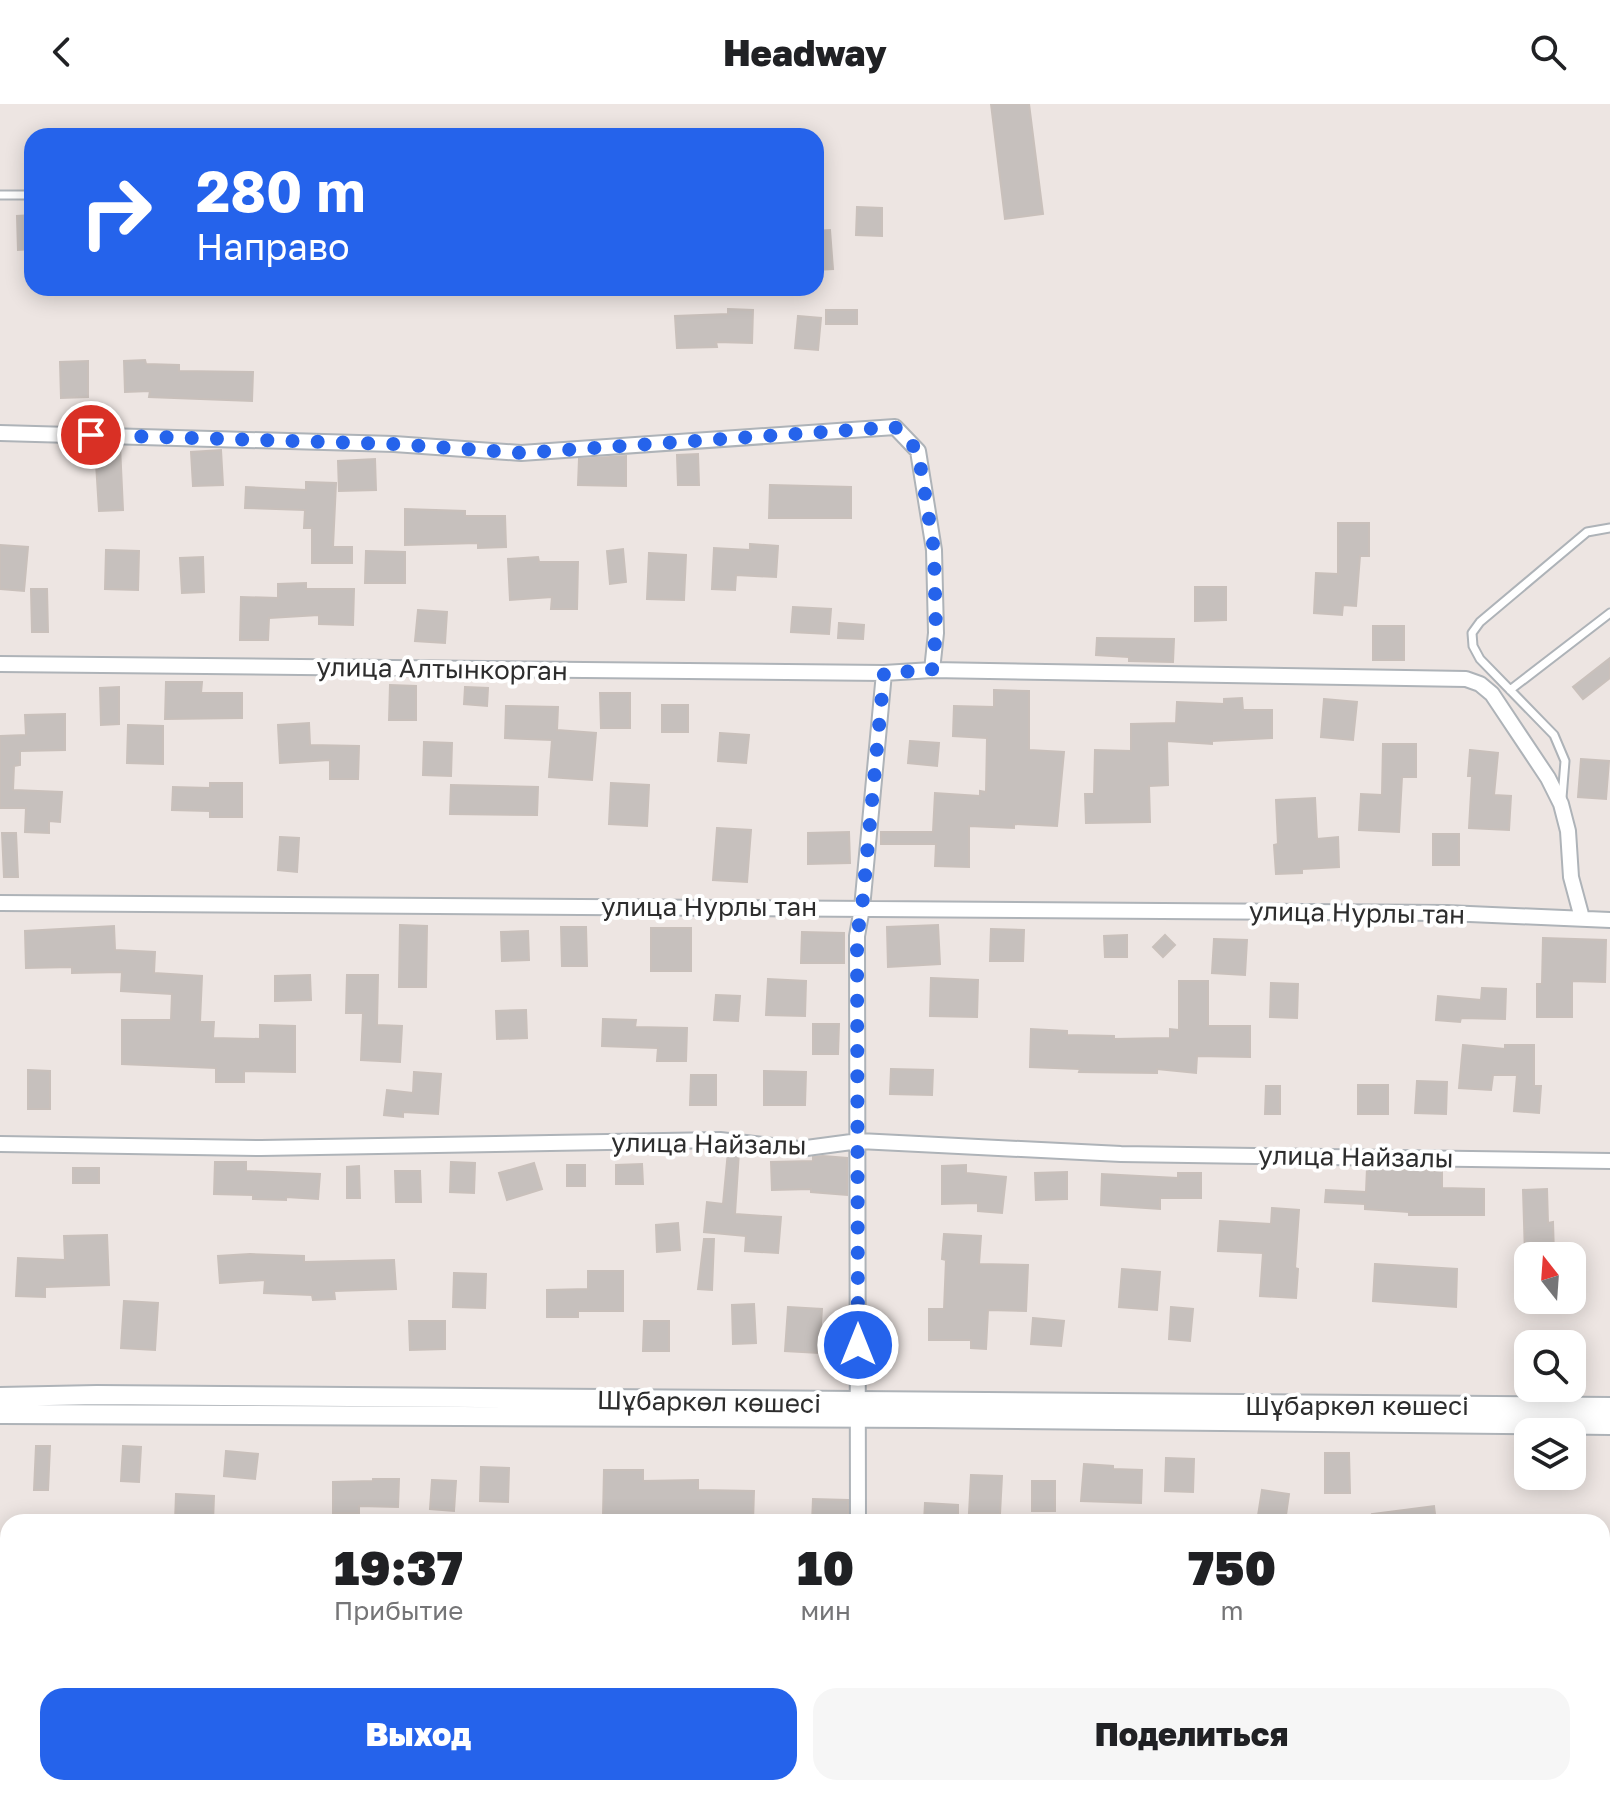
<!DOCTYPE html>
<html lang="ru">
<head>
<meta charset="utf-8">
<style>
  body { margin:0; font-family:"Golos Text",sans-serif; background:#f6f6f6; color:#202124; height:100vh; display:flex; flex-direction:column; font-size:30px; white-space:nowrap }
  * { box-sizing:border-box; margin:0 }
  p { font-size:26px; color:#757577 }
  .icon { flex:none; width:44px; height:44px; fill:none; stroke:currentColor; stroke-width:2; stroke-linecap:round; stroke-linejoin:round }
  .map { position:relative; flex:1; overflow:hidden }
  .details { position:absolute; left:0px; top:1410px; width:1610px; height:282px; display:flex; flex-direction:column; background:#fff; border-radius:24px 24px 0 0; box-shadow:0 4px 20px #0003 }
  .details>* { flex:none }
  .guide { position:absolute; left:24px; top:24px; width:800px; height:168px; border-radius:24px; box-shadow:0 4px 20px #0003; background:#2563eb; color:#fff; overflow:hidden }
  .needle { width:52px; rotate:343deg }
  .fabs { position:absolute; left:1514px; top:1138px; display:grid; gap:16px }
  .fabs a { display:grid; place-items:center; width:72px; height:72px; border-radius:16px; background:#fff; box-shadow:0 4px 20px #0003; font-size:40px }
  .pin { position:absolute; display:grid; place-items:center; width:68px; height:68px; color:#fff; margin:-34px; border:4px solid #fff; border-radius:50%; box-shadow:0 2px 8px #0007 }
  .me { position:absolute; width:88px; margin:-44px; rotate:0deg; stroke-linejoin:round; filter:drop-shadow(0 0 6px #0008) }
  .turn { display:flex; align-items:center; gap:28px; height:168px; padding:0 40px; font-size:36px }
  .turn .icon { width:104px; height:104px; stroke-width:2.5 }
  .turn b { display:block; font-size:56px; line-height:68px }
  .eta { display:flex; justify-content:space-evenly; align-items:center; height:136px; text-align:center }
  .eta b { font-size:48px; font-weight:800; line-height:56px }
  .action { display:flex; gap:16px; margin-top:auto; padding:16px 40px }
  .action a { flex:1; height:92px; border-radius:24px; background:#2563eb; color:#fff; font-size:32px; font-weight:800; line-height:92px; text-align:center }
  .action a+a { background:#f6f6f6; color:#202124 }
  header { display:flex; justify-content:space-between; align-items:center; height:104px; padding:0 40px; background:#fff; font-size:36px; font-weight:800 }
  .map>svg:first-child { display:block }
  .building { fill:#c6c0bd; stroke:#c9c0bb; stroke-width:2 }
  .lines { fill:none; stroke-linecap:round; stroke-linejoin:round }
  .service-casing { stroke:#aeb3b8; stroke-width:11 }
  .minor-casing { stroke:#aeb3b8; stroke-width:18 }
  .tertiary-casing { stroke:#aeb3b8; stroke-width:22 }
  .service { stroke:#fff; stroke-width:7 }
  .minor { stroke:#fff; stroke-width:14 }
  .tertiary { stroke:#fff; stroke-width:18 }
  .route { stroke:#2563eb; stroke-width:14; stroke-dasharray:0 25.2 }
  .labels { text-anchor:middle; stroke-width:8; stroke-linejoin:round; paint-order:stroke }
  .street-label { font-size:26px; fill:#2d2d2d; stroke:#fff }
</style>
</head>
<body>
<header><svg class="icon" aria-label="back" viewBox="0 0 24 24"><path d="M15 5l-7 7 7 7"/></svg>Headway<svg class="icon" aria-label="search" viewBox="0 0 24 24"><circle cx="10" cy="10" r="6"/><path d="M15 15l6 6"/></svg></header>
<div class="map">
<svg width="1610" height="1691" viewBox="0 0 1610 1691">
  <rect width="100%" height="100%" fill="#ede5e2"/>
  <path class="building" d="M991 0H1029L1043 110 1005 115Z
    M857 103 882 104V132L856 131Z
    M32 111V145L18 146 17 112Z
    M830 126 833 165 816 166V127Z
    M728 205 753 206 752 239 716 238 717 243 677 244 675 212 728 210Z
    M826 206H857V220H826Z
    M798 212 821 214 818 246 795 244Z
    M145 256 146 260 179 261V267L253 268 252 297 149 293 150 287 125 288 124 257Z
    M88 257V293L61 294 60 258Z
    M120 342 123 406 99 407 95 343Z
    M221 346 223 381 193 382 191 348Z
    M698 350 699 381H678L677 351Z
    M626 352V382L578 381 579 355Z
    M375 355 376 386 339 387 338 357Z
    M306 378 336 379 333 443H352V459H312V424H304L305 406 245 404 246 383 306 386Z
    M770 381 851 383V414H769Z
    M405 405 465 407V412H505L506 443 478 444V439L405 441Z
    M1338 419H1369V452H1360L1356 502 1343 501 1342 511 1314 509 1316 469 1338 470Z
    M750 440 778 442 776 473 736 471 735 486 712 485 714 444 750 446Z
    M0 441 28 443 24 487 0 485Z
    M623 445 626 478 610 480 607 447Z
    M106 446 139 447 138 486 105 485Z
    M366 447 405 448V479H365Z
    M649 449 686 451 684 496 647 495Z
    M203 453 204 488 182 489 180 454Z
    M538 453 539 458H578L577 505H551L552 493 510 496 508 455Z
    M306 479V485H354L353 521 319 520V511L269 514 268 536H240L241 493 278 494V480Z
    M1195 483H1226V516L1195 517Z
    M31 485H47L48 528H32Z
    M793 503 831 505 829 530 791 528Z
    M418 506 447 508 445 539 415 537Z
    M839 519 864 521 863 535 838 534Z
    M1373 522H1404V556H1373Z
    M1097 534 1174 535 1173 558 1129 557V553L1096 551Z
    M1610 554V574L1583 595 1573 583Z
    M166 578H202L201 589H242V614L165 615Z
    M390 581 416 582V616H389Z
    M119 583V620L101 621 100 584Z
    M465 583 488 584 487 602 464 600Z
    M994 586 1029 587V646L1064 648 1057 722 1014 720V724L969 722V763L935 762 936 740H881V728H933L935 689 980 692V687L986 688 987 634 953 632 954 602 994 603Z
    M600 589H630V624H601Z
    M1242 594 1243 606H1272V634L1212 637V640L1167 637 1168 681 1149 682 1150 718 1086 719 1085 690H1094L1095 646 1131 647V620L1176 619 1177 598 1224 600V595Z
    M1324 595 1357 598 1353 636 1321 633Z
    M662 601H688V628H662Z
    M506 602 558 603 557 626 596 629 592 676 549 673 552 636 505 634Z
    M65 610V646L20 647V661L14 662 13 686 62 688 60 718 49 717V729L25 728 26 704H0V632L26 631 25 611Z
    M309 619 310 641 359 642 358 675H330V656L280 659 278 621Z
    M128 621 163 622V660L127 659Z
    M720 629 749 631 746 659 718 657Z
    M910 637 939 639 937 662 908 659Z
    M424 638 452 639 451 672 423 671Z
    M1383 640H1416V673H1402L1399 728 1359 726 1361 690 1382 691Z
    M1470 646 1498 649 1494 691 1511 692 1509 726 1469 724 1472 672H1468Z
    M1581 655 1609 657 1606 695 1578 693Z
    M210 679H242V713H210V707L172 706 173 683 210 684Z
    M611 679 649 681 647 722 609 720Z
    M451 681 538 683 537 711 450 710Z
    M1315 694 1317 735 1338 733 1339 763 1302 765V769L1276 770 1274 741 1278 740 1276 696Z
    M717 724 751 726 747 778 713 776Z
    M849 728 850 759 808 760V729Z
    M2 729H16L18 773H4Z
    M1433 730H1459V761H1433Z
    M280 733 299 734 297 768 278 766Z
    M400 821 427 822 426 883H399Z
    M938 821 940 860 888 863 887 823Z
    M114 822 115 846 155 848 154 869 202 872 200 918H214L213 934 260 935V921L295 922V968L244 967V978H216V964L122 960V916H171L172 890 121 887 122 868 72 869V863L26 864 25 827Z
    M561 823H586L587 862H562Z
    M651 824H691V867H651Z
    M991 825 1024 826 1023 857H990Z
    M528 827 529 856 502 857 501 828Z
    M802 828 844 829V859H801Z
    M1127 831V853H1105L1104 832Z
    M1165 831 1175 841 1163 853 1153 843Z
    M1543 834 1606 836 1605 878 1572 877V913H1537V880H1542Z
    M1214 835 1247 836 1245 871 1212 869Z
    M310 871 311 896 275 897V872Z
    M347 871H378L377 921 402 922 400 958 361 956 363 909H346Z
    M931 874 978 876 977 913 930 912Z
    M768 875 806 877 805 912 766 911Z
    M1179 877H1208V922H1250V953L1197 952 1196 969 1157 965V969L1079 968 1080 965 1030 963 1031 925 1067 927V931L1114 932V935L1170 934V925L1179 926Z
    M1271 879 1298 880 1297 914 1270 913Z
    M1482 884 1506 885 1505 915 1461 914 1460 918 1436 916 1438 892 1481 896Z
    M716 891 740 892 738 917 714 916Z
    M526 906 527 934 497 935 496 907Z
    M603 915 636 916 635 923 687 924 686 957H657L658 944 602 942Z
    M813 920H839L838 950H813Z
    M1463 941 1505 945V941H1534V982H1541L1539 1009 1514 1007 1517 971H1493L1491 986 1459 984Z
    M891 965 933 966 932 991 890 990Z
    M28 966 50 967V1005H28Z
    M764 967 806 968 805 1001H764Z
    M414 968 441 970 438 1010 403 1008V1013L384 1011 387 986 413 989Z
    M691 971H716V1001H690Z
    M1417 977 1447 978 1446 1010 1415 1009Z
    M1358 981H1388V1010H1358Z
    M1266 982H1280V1010H1265Z
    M728 1047 739 1048 735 1110 781 1113 778 1149 745 1147 746 1132 704 1128 707 1098 723 1100Z
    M823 1052 847 1054V1091L811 1088V1085L772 1086 771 1058 813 1057V1053Z
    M215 1058H246V1067L320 1070 318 1095 286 1093V1096L253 1095V1091L214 1090Z
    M451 1058 475 1059 474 1089 450 1088Z
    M534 1059 542 1085 507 1096 499 1069Z
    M642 1060 643 1080H616V1061Z
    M567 1061H585V1082H567Z
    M966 1061V1069L1006 1073 1002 1109 978 1107V1099L942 1100V1062Z
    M359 1062 360 1094H347V1063Z
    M73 1064H99V1079H73Z
    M1367 1064 1442 1067V1084L1484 1085V1111H1409V1108L1365 1105V1100L1325 1098 1326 1086 1366 1088Z
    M395 1067H420L421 1098H396Z
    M1067 1068V1095L1036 1096 1035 1069Z
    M1178 1069H1201V1094H1160V1105L1101 1101 1102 1070 1178 1074Z
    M1547 1085 1548 1119 1553 1118 1554 1151H1525L1523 1086Z
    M1272 1104 1299 1106 1295 1164 1298 1165 1296 1194 1260 1192 1263 1149 1218 1147 1220 1117 1271 1120Z
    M678 1119 680 1146 657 1148 656 1121Z
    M944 1130 981 1132 979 1160 1028 1161 1026 1207 988 1206 986 1245 971 1244V1236H929V1205H944L946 1156 942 1155Z
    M107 1131 109 1181 45 1183V1193L16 1192 18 1154 65 1156 64 1132Z
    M704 1135H714L712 1186 698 1185Z
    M250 1150 304 1152V1158L394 1156 396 1185 334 1187 335 1195 313 1196 312 1191 264 1189 265 1176 220 1179 218 1152Z
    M1375 1160 1457 1165 1456 1203 1373 1197Z
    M1122 1165 1160 1168 1157 1206 1119 1203Z
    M588 1167H623V1207H578V1213H547V1186L588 1185Z
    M454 1169 486 1170 485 1204 453 1203Z
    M124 1197 158 1199 155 1246 121 1244Z
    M754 1200 756 1239 733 1240 732 1201Z
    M788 1203 822 1205 819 1249 785 1247Z
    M1171 1203 1193 1205 1190 1237 1169 1235Z
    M1033 1214 1064 1217 1061 1242 1031 1240Z
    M409 1217H445V1245L410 1246Z
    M644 1217H669V1247H643Z
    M36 1342H50L48 1386H34Z
    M123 1342 141 1343 139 1378 121 1377Z
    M226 1347 258 1350 255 1375 224 1372Z
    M1325 1349H1349L1350 1389H1325Z
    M1166 1354 1194 1355 1193 1388 1165 1387Z
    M1084 1360 1113 1362V1365L1142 1366 1141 1399 1081 1397Z
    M481 1363 509 1364 508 1398 480 1397Z
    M604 1366H643V1377L698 1376V1386L754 1387 753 1418 657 1416V1413L603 1412Z
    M971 1371 1002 1372 1000 1410 969 1409Z
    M373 1375H399L398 1403 359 1402V1409H333V1378L373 1377Z
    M432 1376 456 1377 454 1407 430 1405Z
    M1032 1377H1055V1407H1032Z
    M1262 1386 1289 1390 1285 1418H1257Z
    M176 1390 214 1392 213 1418H175Z
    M813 1395 848 1396V1418H812Z
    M925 1399 958 1401V1418H924Z
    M1434 1402 1436 1418H1373L1372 1410Z"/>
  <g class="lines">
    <defs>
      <path id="service" d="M0 91H32
        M1510 586 1610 509
        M1562 694 1565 657 1554 631 1480 555 1473 542 1472 529 1480 518 1587 428 1610 424"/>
      <path id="minor" d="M0 329 394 340 521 349 895 323 918 347 934 446 936 529 932 566
        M0 560 884 569 932 566 1466 575 1480 580 1492 590 1548 674 1561 700 1568 727 1571 773 1582 814
        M0 799 1447 809 1610 816
        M0 1040 261 1044 720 1036 799 1045 859 1037 1121 1050 1610 1057
        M858 1418 857 832 862 804 884 569
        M1602 1453 1610 1452
        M0 1535 8 1530
        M1602 1563H1610
        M860 1684V1691
        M168 1691 174 1684"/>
      <path id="tertiary" d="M0 1293 97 1291 1610 1303
        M0 1310 925 1314 1610 1321"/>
    </defs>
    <use href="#service" class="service-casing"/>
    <use href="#minor" class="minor-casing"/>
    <use href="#tertiary" class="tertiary-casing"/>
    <use href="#service" class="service"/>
    <use href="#minor" class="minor"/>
    <use href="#tertiary" class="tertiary"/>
  </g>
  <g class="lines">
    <path class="route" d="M91 331 394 340 521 349 895 323 918 347 934 446 936 529 932 566 884 569 862 804 857 832 858 1241"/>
  </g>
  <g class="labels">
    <g class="street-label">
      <text transform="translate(442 565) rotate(1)" y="9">улица Алтынкорган</text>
      <text x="709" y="812">улица Нурлы тан</text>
      <text transform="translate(1357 809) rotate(1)" y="9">улица Нурлы тан</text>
      <text transform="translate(709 1040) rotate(1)" y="9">улица Найзалы</text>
      <text transform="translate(1356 1053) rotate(1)" y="9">улица Найзалы</text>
      <text transform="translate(709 1298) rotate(1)" y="9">Шұбаркөл көшесі</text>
      <text x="1357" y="1311">Шұбаркөл көшесі</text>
    </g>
  </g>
</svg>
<div class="fabs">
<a><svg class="needle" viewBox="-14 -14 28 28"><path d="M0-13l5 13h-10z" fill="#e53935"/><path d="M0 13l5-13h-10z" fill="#757577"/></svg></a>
<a><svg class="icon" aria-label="search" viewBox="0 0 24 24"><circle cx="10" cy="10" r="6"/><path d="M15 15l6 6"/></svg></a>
<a><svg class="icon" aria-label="layers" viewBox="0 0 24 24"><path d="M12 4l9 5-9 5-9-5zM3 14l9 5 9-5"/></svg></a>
</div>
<div class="pin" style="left:91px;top:331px;background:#d93025"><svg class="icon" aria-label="arrive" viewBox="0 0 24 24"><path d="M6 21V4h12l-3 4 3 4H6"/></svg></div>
<svg class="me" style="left:858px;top:1241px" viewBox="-20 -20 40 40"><circle r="17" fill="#2563eb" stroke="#fff" stroke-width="3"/><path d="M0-11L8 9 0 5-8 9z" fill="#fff"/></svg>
<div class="guide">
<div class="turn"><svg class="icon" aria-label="right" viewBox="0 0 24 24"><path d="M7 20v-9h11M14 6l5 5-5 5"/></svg><div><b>280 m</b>Направо</div></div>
</div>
<section class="details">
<div class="eta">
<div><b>19:37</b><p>Прибытие</p></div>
<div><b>10</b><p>мин</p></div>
<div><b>750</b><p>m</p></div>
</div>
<div class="action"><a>Выход</a><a>Поделиться</a></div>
</section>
</div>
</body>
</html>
